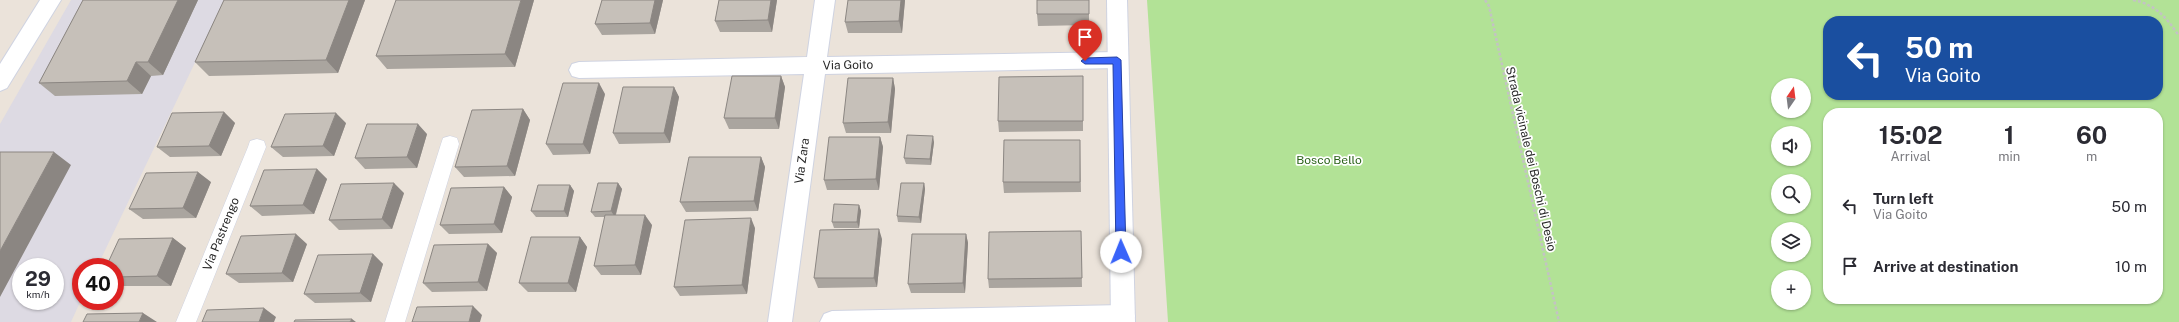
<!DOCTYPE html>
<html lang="en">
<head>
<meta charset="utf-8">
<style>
  body { margin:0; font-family:"Public Sans",sans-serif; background:#f2f2f3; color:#2b2b33; height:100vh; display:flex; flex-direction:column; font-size:15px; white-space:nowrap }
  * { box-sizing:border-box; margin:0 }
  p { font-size:13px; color:#7c7c81 }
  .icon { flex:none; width:22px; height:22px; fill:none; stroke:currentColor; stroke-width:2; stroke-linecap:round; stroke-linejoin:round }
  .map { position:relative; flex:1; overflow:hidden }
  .drawer { position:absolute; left:1823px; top:108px; width:340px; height:196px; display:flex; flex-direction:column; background:#fff; border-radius:16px; box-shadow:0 1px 3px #0004 }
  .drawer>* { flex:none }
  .top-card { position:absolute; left:1823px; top:16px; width:340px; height:84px; border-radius:16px; box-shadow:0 1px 3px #0004; background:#1a4fa0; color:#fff; overflow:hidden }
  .needle { width:26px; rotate:14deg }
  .tools { position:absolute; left:1771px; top:78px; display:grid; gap:8px }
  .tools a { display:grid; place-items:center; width:40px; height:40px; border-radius:50%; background:#fff; box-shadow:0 1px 3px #0004; font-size:20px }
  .speed { position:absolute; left:12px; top:258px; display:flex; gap:8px; font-size:20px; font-weight:700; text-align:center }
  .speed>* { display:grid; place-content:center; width:52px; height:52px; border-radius:50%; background:#fff; box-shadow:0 1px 3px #0004; line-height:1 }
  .speed small { font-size:10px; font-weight:400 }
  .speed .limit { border:6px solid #d22; background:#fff; color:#111 }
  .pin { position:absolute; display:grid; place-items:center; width:34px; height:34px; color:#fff; margin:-41px -17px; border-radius:50% 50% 50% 0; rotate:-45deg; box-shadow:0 0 4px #0007 }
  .pin .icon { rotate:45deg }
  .me { position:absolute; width:44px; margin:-22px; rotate:359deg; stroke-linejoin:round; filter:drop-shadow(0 0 3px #0008) }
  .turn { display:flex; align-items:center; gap:14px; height:84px; padding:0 16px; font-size:18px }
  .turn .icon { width:52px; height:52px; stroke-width:2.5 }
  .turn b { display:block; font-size:28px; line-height:34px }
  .eta { display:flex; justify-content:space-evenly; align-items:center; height:68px; text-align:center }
  .eta b { font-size:24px; font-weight:700; line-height:28px }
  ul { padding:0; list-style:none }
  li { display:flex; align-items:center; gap:12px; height:60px; padding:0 16px }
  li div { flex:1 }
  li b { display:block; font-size:15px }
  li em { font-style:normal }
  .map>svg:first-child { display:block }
  .industrial { fill:#dddae3; fill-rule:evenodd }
  .green { fill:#b2e296; fill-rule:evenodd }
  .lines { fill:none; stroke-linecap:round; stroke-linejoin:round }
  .service-casing { stroke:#cfd3e1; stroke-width:1 }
  .minor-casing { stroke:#cfd3e1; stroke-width:2 }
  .tertiary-casing { stroke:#cfd3e1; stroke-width:2 }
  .path { stroke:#c3c3c3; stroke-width:2.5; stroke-dasharray:3 2; stroke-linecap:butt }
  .service { fill:#fff; fill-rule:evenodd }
  .minor { fill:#fff; fill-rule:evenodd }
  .tertiary { fill:#fff; fill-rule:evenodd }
  .wall { fill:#aaa59f }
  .shaded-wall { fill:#8b8682 }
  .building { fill:#c6c0b9; stroke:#8b8682 }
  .route { fill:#3963f9; stroke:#2540a2 }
  .labels { text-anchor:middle; stroke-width:3.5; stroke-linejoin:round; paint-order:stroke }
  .street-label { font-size:12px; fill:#282828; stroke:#fff }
  .park-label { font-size:12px; fill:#2c641a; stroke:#fff }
</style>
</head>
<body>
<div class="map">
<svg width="2179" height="322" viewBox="0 0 2179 322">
  <rect width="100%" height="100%" fill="#ebe3da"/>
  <path class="industrial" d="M71 0H225L97 267H81V300L71 322H0V124ZM21 267H55V301H21Z"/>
  <path class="green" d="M1147 0H2179V322H1168ZM1828 21H2158V95H1828ZM1778 85H1804V111H1778ZM1828 113H2158V299H1828ZM1778 133H1804V159H1778ZM1778 181H1804V207H1778ZM1778 229H1804V255H1778ZM1778 277H1804V303H1778Z"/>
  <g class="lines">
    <defs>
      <path id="service" d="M450 136 457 138 459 144 405 322H385L441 144 443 138Z
        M257 139 264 141 266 147 196 322H176L248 147 250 141Z"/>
      <path id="minor" d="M40 0H61L7 88 0 91V64Z
        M815 0H835L827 57 1117 52 1124 54 1127 60 1124 66 1117 68 825 74 792 322H768L804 74 579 78 572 76 569 70 572 64 579 62 807 57Z
        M1123 305 1131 308 1135 316 1132 322H820L824 314 832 311Z"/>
      <path id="tertiary" d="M1107 0H1127L1135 322H1111Z"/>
    </defs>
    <use href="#service" class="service-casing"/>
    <use href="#minor" class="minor-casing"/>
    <use href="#tertiary" class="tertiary-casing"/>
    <path class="path" d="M1485 0 1489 6 1559 322
      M2133 0C2155 4 2167 18 2179 36"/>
    <use href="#service" class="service"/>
    <use href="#minor" class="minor"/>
    <use href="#tertiary" class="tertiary"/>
  </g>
  <path class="wall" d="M83 0H198L163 75 151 76 142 94 55 96 39 83Z
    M224 0H365L338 73 209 76 195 62Z
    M534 0 515 67 387 69 376 56Z
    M602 0H663L655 34 602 35 595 24Z
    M719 0H777L772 32H720L715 21Z
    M905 0 902 33H848L845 22Z
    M1089 0V25L1038 26 1037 14Z
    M781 76 785 87 779 129H729L724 118Z
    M1083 76V131L999 132 998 121Z
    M893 78 895 89 891 133H846L843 123Z
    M674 87 679 97 670 143 619 144 613 133Z
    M605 94 590 154 553 155 546 144Z
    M523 109 530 120 515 176 464 177 455 167Z
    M224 112 235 123 221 156 170 157 157 147Z
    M346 123 334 156 283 157 271 147Z
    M427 134 417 168 365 169 355 158Z
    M880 137 883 147 879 190H827L824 180Z
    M1080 140 1081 192 1004 193 1003 182Z
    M934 142 931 165 906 164 904 158Z
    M761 157 765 167 758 211 686 212 680 202Z
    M317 169 327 179 314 214 262 216 250 206Z
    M211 182 196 218 143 219 129 209Z
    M618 183 622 189 616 215 652 225 641 275H601L594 266 605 217H595L591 212Z
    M924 183 925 189 921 223 898 222 897 216Z
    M570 185 574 191 568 217H536L531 211Z
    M504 187 512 197 502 233 449 234 440 225Z
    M404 193 392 229 339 230 329 220Z
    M859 205 861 211 859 228H834L832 222Z
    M755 228 747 294 680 296 674 287Z
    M1081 231 1082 287 989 288 988 279Z
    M966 234 968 243 965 293H911L908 284Z
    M580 237 587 247 576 292H528L519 283Z
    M173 238 186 248 171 286H115V267Z
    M882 239 877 287 818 288 814 278Z
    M307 244 293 282 239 283 226 274Z
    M488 244 497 253 487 291 432 292 423 283Z
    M373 254 383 264 371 302 315 303 304 294Z"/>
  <path class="shaded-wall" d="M178 0H198L163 75 148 62Z
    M349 0H365L338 73 326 60Z
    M521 0H534L515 67 505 54Z
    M655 0H663L655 34 650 23Z
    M771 0H777L772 32 768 20Z
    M901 0H905L902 33 899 21Z
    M136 62 151 76 142 94 127 81Z
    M781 76 785 87 779 129 775 118Z
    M893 78 895 89 891 133 888 122Z
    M599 83 605 94 590 154 583 144Z
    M674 87 679 97 670 143 664 133Z
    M523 109 530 120 515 176 507 166Z
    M224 112 235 123 221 156 209 146Z
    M336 113 346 123 334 156 323 146Z
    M418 124 427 134 417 168 407 157Z
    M933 136 934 142 931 165 930 159Z
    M880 137 883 147 879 190 876 179Z
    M54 152 71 165 0 297V251Z
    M761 157 765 167 758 211 754 201Z
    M317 169 327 179 314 214 303 205Z
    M198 172 211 182 196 218 183 208Z
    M394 183 404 193 392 229 382 219Z
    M618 183 622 189 615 217 611 211Z
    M924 183 925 189 921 223 919 217Z
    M570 185 574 191 568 217 564 211Z
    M504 187 512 197 502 233 494 224Z
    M859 205 861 211 859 228 857 222Z
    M645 215 652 225 641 275 635 265Z
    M751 218 755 228 747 294 742 285Z
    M879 229 882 239 877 287 874 278Z
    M296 234 307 244 293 282 282 273Z
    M966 234 968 243 965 293 963 283Z
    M580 237 587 247 576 292 568 283Z
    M173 238 186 248 171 286 157 276Z
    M488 244 497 253 487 291 478 282Z
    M373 254 383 264 371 302 360 293Z
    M473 306 482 315 480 322H469Z
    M264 308 276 317 274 322H259Z
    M143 313 157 322H139Z
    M352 319 356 322H350Z"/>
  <path class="building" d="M83 0H178L148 62H136L127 81 39 83Z
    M224 0H349L326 60 195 62Z
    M396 0H521L505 54 376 56Z
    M602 0H655L650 23 595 24Z
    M719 0H771L768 20 715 21Z
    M848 0H901L899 21 845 22Z
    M1037 0H1089V14H1037Z
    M732 76H781L775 118H724Z
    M1083 76V121H998L999 77Z
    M848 78H893L888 122 843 123Z
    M563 83H599L583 144H546Z
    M623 87H674L664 133H613Z
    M523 109 507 166 455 167 472 110Z
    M224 112 209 146 157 147 172 113Z
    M336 113 323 146 271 147 285 114Z
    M367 124H418L407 157 355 158Z
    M907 135 933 136 930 159 904 158Z
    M829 137H880L876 179 824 180Z
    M1004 140H1080V182H1003Z
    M0 152H54L0 251Z
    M689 157H761L754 201 680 202Z
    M317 169 303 205 250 206 264 170Z
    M198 172 183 208 129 209 146 173Z
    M394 183 382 219 329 220 341 184Z
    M598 183H618L611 211 591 212Z
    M901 183H924L919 217 897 216Z
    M538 185H570L564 211H531Z
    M504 187 494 224 440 225 451 188Z
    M834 204 859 205 857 222H832Z
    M605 215H645L635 265 594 266Z
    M751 218 742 285 674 287 685 220Z
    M879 229 874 278H814L820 230Z
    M1081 231 1082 278 988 279 989 232Z
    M296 234 282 273 226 274 241 236Z
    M912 234H966L963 283 908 284Z
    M531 237H580L568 283H519Z
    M173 238 157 276 115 277V267H106L119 239Z
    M488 244 478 282 423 283 434 245Z
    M373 254 360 293 304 294 318 255Z
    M473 306 469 322H412L417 307Z
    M264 308 259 322H202L207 310Z
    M143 313 139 322H83L87 314Z
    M352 319 350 322H294L295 320Z"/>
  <path class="route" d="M1117 57 1121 60 1126 252 1121 256 1116 252 1113 64H1085L1081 61 1085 58Z"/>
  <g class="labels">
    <g class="street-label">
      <text transform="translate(848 65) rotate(-1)" y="4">Via Goito</text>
      <text transform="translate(1531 159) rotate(77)" y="4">Strada vicinale dei Boschi di Desio</text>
      <text transform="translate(802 161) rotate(-82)" y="4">Via Zara</text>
      <text transform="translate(221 234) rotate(-68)" y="4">Via Pastrengo</text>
    </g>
    <g class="park-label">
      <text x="1329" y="164">Bosco Bello</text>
    </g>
  </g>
</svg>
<div class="tools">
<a><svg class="needle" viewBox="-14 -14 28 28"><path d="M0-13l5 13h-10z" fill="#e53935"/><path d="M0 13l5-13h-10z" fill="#7c7c81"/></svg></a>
<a><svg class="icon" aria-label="sound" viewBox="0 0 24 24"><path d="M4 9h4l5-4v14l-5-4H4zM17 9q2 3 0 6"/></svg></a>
<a><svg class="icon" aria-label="search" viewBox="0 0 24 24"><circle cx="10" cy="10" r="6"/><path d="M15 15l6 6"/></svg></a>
<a><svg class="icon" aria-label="layers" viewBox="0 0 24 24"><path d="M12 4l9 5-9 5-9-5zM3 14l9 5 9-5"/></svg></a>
<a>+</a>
</div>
<div class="speed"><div>29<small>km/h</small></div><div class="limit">40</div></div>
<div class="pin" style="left:1085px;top:61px;background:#d93025"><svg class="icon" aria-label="arrive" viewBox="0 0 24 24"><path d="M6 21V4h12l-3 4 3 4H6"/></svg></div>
<svg class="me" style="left:1121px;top:252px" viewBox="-20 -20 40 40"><circle r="19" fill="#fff"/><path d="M0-13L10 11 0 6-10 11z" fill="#3963f9"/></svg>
<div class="top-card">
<div class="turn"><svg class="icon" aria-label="left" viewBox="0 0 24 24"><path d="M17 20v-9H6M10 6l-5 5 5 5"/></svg><div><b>50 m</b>Via Goito</div></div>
</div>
<section class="drawer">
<div class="eta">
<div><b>15:02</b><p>Arrival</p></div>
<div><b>1</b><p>min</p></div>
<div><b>60</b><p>m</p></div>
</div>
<ul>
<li><svg class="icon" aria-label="left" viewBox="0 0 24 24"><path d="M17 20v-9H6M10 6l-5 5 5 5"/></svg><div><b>Turn left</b><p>Via Goito</p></div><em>50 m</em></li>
<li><svg class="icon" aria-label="arrive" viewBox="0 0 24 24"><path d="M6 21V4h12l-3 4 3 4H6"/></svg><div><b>Arrive at destination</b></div><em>10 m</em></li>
</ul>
</section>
</div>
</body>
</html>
